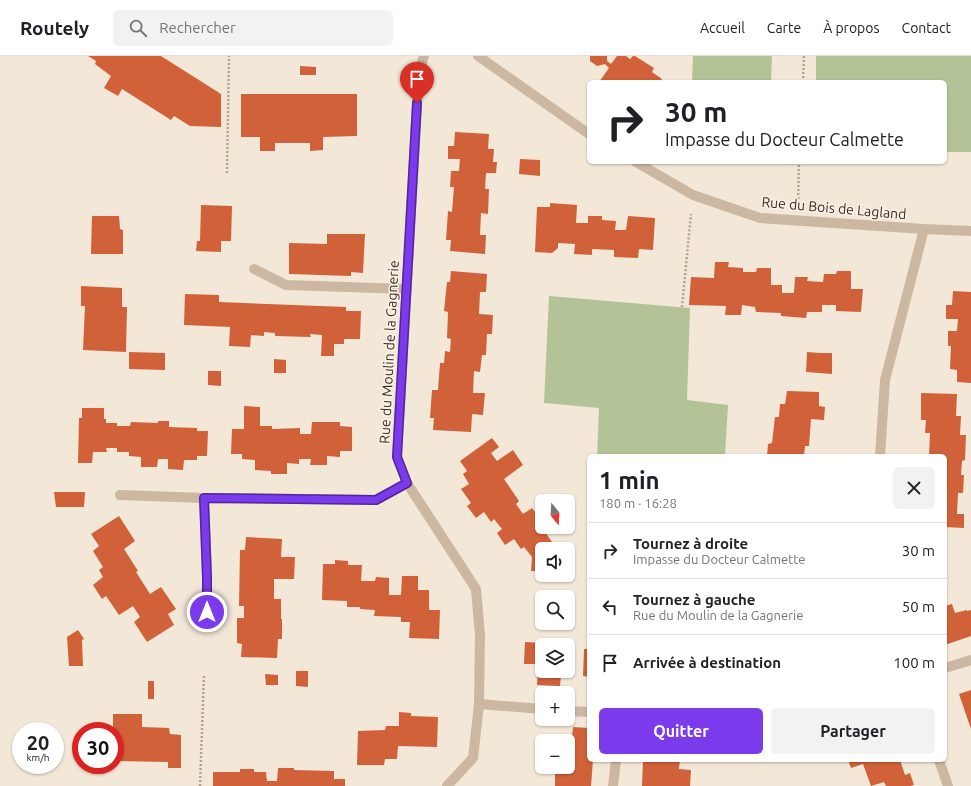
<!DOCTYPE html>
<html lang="fr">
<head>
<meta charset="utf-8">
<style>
  body { margin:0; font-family:Ubuntu,sans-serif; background:#f2f2f2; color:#202124; height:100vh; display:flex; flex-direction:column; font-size:15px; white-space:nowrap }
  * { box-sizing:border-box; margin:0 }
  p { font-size:13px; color:#757577 }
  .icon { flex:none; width:22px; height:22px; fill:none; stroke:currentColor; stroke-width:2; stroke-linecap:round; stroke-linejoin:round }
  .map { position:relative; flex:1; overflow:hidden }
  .side { position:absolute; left:587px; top:398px; width:360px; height:308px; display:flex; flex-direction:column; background:#fff; border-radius:6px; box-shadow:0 1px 3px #0004 }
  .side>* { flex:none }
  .hud { position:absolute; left:587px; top:24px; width:360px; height:84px; border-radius:6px; box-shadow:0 1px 3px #0004; background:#fff; color:#202124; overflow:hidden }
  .needle { width:26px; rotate:162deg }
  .tools { position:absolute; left:535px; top:438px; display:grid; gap:8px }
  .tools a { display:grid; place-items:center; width:40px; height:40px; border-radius:6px; background:#fff; box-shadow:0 1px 3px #0004; font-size:20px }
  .speed { position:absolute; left:12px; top:666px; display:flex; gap:8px; font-size:20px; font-weight:700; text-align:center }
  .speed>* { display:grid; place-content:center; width:52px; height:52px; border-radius:50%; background:#fff; box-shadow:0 1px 3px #0004; line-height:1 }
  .speed small { font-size:10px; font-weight:400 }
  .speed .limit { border:6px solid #d22; background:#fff; color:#111 }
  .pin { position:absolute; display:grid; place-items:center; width:34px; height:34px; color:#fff; margin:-41px -17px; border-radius:50% 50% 50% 0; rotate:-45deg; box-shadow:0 0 4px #0007 }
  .pin .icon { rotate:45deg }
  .me { position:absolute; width:44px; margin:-22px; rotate:0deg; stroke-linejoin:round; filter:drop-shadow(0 0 3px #0008) }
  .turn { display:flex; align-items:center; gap:14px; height:84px; padding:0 12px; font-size:18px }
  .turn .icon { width:52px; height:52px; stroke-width:2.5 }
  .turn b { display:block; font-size:28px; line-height:34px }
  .round { display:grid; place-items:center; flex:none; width:42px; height:42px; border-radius:6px; background:#f2f2f2 }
  .overview { display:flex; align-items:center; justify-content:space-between; height:68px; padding:0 12px }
  h1 { font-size:24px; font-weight:700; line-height:30px }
  .cta { display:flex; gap:8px; margin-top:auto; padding:8px 12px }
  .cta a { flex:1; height:46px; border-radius:6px; background:#7c3aed; color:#fff; font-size:16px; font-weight:700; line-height:46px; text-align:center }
  .cta a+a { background:#f2f2f2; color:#202124 }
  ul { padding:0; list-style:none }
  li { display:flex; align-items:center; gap:12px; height:56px; padding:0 12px; border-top:1px solid #e0e0e0 }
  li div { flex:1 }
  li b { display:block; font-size:15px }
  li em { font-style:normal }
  header { display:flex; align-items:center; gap:24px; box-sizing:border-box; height:56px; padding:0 20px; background:#fff; border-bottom:1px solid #e0e0e0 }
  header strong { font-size:19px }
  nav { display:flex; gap:22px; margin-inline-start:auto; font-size:14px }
  .search { width:280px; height:36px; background:#f2f2f2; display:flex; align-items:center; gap:10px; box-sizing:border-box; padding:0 14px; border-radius:6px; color:#757577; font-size:15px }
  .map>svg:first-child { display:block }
  .green { fill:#b3c397 }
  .building { fill:#d06139 }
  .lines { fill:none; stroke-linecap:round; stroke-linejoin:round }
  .path { stroke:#b8a18d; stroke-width:2.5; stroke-dasharray:2 2; stroke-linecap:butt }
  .minor { stroke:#ccb7a3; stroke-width:10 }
  .route-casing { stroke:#51269a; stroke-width:10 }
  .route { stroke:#7c3aed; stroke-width:7 }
  .labels { text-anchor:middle; stroke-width:3; stroke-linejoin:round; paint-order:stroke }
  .street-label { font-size:14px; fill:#362b26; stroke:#fbf1e4 }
</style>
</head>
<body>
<header>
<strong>Routely</strong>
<div class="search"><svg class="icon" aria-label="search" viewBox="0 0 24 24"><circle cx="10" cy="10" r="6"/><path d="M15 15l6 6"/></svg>Rechercher</div>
<nav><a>Accueil</a><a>Carte</a><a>À propos</a><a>Contact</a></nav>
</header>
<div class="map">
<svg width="971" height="730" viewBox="0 0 971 730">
  <rect width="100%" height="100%" fill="#f3e7d8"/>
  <path class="green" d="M693 0H772L771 26H692Z
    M816 0H971V96H945V26H816Z
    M549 240 690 252 687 344 728 349 725 400H597L599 352 544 347Z"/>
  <path class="building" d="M88 0H161L221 38V71L190 70 174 60 171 64 122 33 118 40 104 32 111 20 95 8 96 5Z
    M590 0H607V5L611 8 617 0H626L630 3 633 0H635L654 12 652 16 662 23 660 26H599L609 12 605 8 597 10 590 5Z
    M300 10 316 11V19H300Z
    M241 38H357V80L323 81V94L310 95V87H275V95H260V81H241Z
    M455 76 489 78 488 93H494L493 106H497L496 117H486L485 133H489L488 158 481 157 480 179H486L485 198 450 195 451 184H446L448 155 452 156 454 131H450L451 115H459L460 103H448V90H454Z
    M520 103 540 104V120L519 118Z
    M550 147 577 149 576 167H588V160H602V164L616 165 615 174H626L628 160 655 162 653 194 639 193 638 202 614 201V194L592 193V199L574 198 575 188 558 187V192L552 197 535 196 537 151H550Z
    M201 149 232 150 231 185H221V196L196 195 197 185H200Z
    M92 160H119L120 173 123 174V198H91Z
    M327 178H365L363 217 351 216V220L289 218V187L327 188Z
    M715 206H729L728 211 743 212V216H756L757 212H771V229H782V237H794L795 221H808L807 225 823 226 824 218H836L837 215H851V233H863L861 256 836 255V249H822V256H807L806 262 781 260V257L756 256 755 251 742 249 741 259H725L726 250 689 249 691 221 714 222Z
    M451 215 487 218 486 236H480L479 258 493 259 492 278H487L486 299H482L480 316 474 315 473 337H485L483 359 472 358 471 376 433 374 434 362H430L432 334H438L440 307H444L445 295 450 296 451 283 447 282 448 256 444 255 447 226H450Z
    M81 230 122 232V251H127L126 296 83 294 85 250H81Z
    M953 235 971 236V327L957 326V314L950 313 951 290H948V275H957L958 263H946V249H952Z
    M185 238 219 239V246L346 251V255H361L360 283H344V288H334V300H321L322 279 310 278 311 281 275 280V277L264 276V280L251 279 250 291 229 290 230 271 184 269Z
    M129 296 165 297V314L129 313Z
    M807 296 820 297H832V318L806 316Z
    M274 303 286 304V317H274Z
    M208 315H221V330L208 329Z
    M787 335 819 336V350L825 351 824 364 811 363 809 390H805L804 400H767L768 388 772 387 775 361H779L780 348H785Z
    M921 337 957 338 956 360H961L960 379H966L965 404 962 405 961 419H964L963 437H958L957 458H964V472L945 471V400H929L930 377H925L926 364H921Z
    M244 350 260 351V370H272V373L300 372V378H311L312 366H340V370L352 371V395H340V401L327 400V409H310L311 403H299V408L287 407V418H271V415L255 414V404L242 403V398H231L232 373H244Z
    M82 352H104V363H106V367H117V370H130L131 366 158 367V365H169V371L197 372V375H208L207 400H197V404H184L183 414 168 413V403H158L157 411H141V401L129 400V396H117V392H106L107 396H93L92 407H78L79 362H82Z
    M492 382 499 391 491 397 497 405 513 394 523 409 504 423 519 445 516 448 523 458 532 452 542 465V471H546L548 474 545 476 557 493H542V515H531L532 501 524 491 521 493 514 483 505 489 497 477 502 473 494 463 491 466 484 456 476 462 467 450 471 447 461 433 469 428 463 418 467 415 460 405Z
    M54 436H85L84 451H56Z
    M119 460 135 485 124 493 138 515 136 516 150 538 161 531 176 553 168 558 174 569 147 586 134 566 140 561 133 550 119 559 106 540 102 543 93 529 103 521 99 514 103 511 93 495 99 490 91 478Z
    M246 481 282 483 281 501H295L294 523H274V543H281V563H282V583H278L277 602 241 601 242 588 237 587V562H244V550H239L240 494H245Z
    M335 504 348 505V509H362L361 525H375L376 521 389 522V539H401L402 520H418V534H429V554H440L439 583 409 582 410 566H401V561L374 560 375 554 360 553V551H347V545L322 544 323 508H335Z
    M952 548 955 557 967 554V555L971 554V580L945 589V550Z
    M78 574 84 583 82 584 83 610H69L67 581Z
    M525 586 544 587V589H542V615H568V593H575L574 598 572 619H561L560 630 537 629 538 608H524Z
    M584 593H589V621L583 620Z
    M296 615H308V631L296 630Z
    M265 618 278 619V629H266Z
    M148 625H154V643H148Z
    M971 634V673L959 638Z
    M399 656 411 657V660L438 661 437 691 398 690 397 703H385L384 709H357L358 675 385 674 386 670H399Z
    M113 658H142V671L169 672 170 678 181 679V712H168V706L115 705V675H113Z
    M573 671 589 672V704H593L591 730H555V711H568V685H557V681H572Z
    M643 704H680L679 713 691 714 690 730H642Z
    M848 704H900L905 719 910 717 914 729 910 730H886L884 726 871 730 863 708 851 712Z
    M278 712H294V714L334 715V723H345V730H213V716H240V713H254V716H266L267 725H277Z"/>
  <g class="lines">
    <path class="path" d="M803 26 804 0
      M227 117 229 0
      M798 147 799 106
      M682 251 691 158
      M200 730 204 618"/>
    <path class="minor" d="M424 0 419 15 397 401 407 427 476 533 480 580 479 648 473 702 447 730
      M478 0 589 78
      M636 106 693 139 760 162 924 173 971 175
      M254 213 286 229 406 233
      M880 400 885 324 924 173
      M120 439 204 442 376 444 407 427
      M204 442 207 521V556
      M945 612 971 604
      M479 648 542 653
      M568 655 589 656
      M939 704 948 730
      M613 730 616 704"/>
  </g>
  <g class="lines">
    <defs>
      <path id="route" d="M207 556V521L204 442 376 444 407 427 397 401 417 47"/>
    </defs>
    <use href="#route" class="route-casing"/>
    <use href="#route" class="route"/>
  </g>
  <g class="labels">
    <g class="street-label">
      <text transform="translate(834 152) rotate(5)" y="5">Rue du Bois de Lagland</text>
      <text transform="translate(389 296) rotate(-87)" y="5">Rue du Moulin de la Gagnerie</text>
    </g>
  </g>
</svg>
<div class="tools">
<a><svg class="needle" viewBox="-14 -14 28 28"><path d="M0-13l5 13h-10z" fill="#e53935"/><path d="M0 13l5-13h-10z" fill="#757577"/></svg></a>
<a><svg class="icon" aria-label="sound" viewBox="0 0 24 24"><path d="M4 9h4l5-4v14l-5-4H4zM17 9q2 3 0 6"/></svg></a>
<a><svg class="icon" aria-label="search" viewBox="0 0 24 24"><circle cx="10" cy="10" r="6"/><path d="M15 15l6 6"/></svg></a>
<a><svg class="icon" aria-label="layers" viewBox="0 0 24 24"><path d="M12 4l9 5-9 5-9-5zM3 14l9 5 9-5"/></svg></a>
<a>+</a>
<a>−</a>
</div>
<div class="speed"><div>20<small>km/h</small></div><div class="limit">30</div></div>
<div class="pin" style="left:417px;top:47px;background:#d93025"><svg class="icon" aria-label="arrive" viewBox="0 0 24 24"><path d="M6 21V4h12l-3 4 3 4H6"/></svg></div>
<svg class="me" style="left:207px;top:556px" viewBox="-20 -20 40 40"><circle r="17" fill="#7c3aed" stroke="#fff" stroke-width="3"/><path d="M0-11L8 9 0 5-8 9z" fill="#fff"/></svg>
<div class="hud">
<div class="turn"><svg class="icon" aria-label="right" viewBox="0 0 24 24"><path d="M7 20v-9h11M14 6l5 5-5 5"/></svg><div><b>30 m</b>Impasse du Docteur Calmette</div></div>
</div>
<section class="side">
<div class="overview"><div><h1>1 min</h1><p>180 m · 16:28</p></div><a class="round"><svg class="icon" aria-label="close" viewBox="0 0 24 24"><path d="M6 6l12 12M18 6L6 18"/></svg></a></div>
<ul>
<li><svg class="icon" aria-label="right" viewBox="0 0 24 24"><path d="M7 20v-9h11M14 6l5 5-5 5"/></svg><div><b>Tournez à droite</b><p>Impasse du Docteur Calmette</p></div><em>30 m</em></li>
<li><svg class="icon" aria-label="left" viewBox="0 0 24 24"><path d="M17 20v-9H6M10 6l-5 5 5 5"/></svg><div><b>Tournez à gauche</b><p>Rue du Moulin de la Gagnerie</p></div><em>50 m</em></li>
<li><svg class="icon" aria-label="arrive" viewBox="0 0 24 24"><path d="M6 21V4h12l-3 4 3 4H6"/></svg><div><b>Arrivée à destination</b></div><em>100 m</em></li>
</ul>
<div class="cta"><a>Quitter</a><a>Partager</a></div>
</section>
</div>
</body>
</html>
